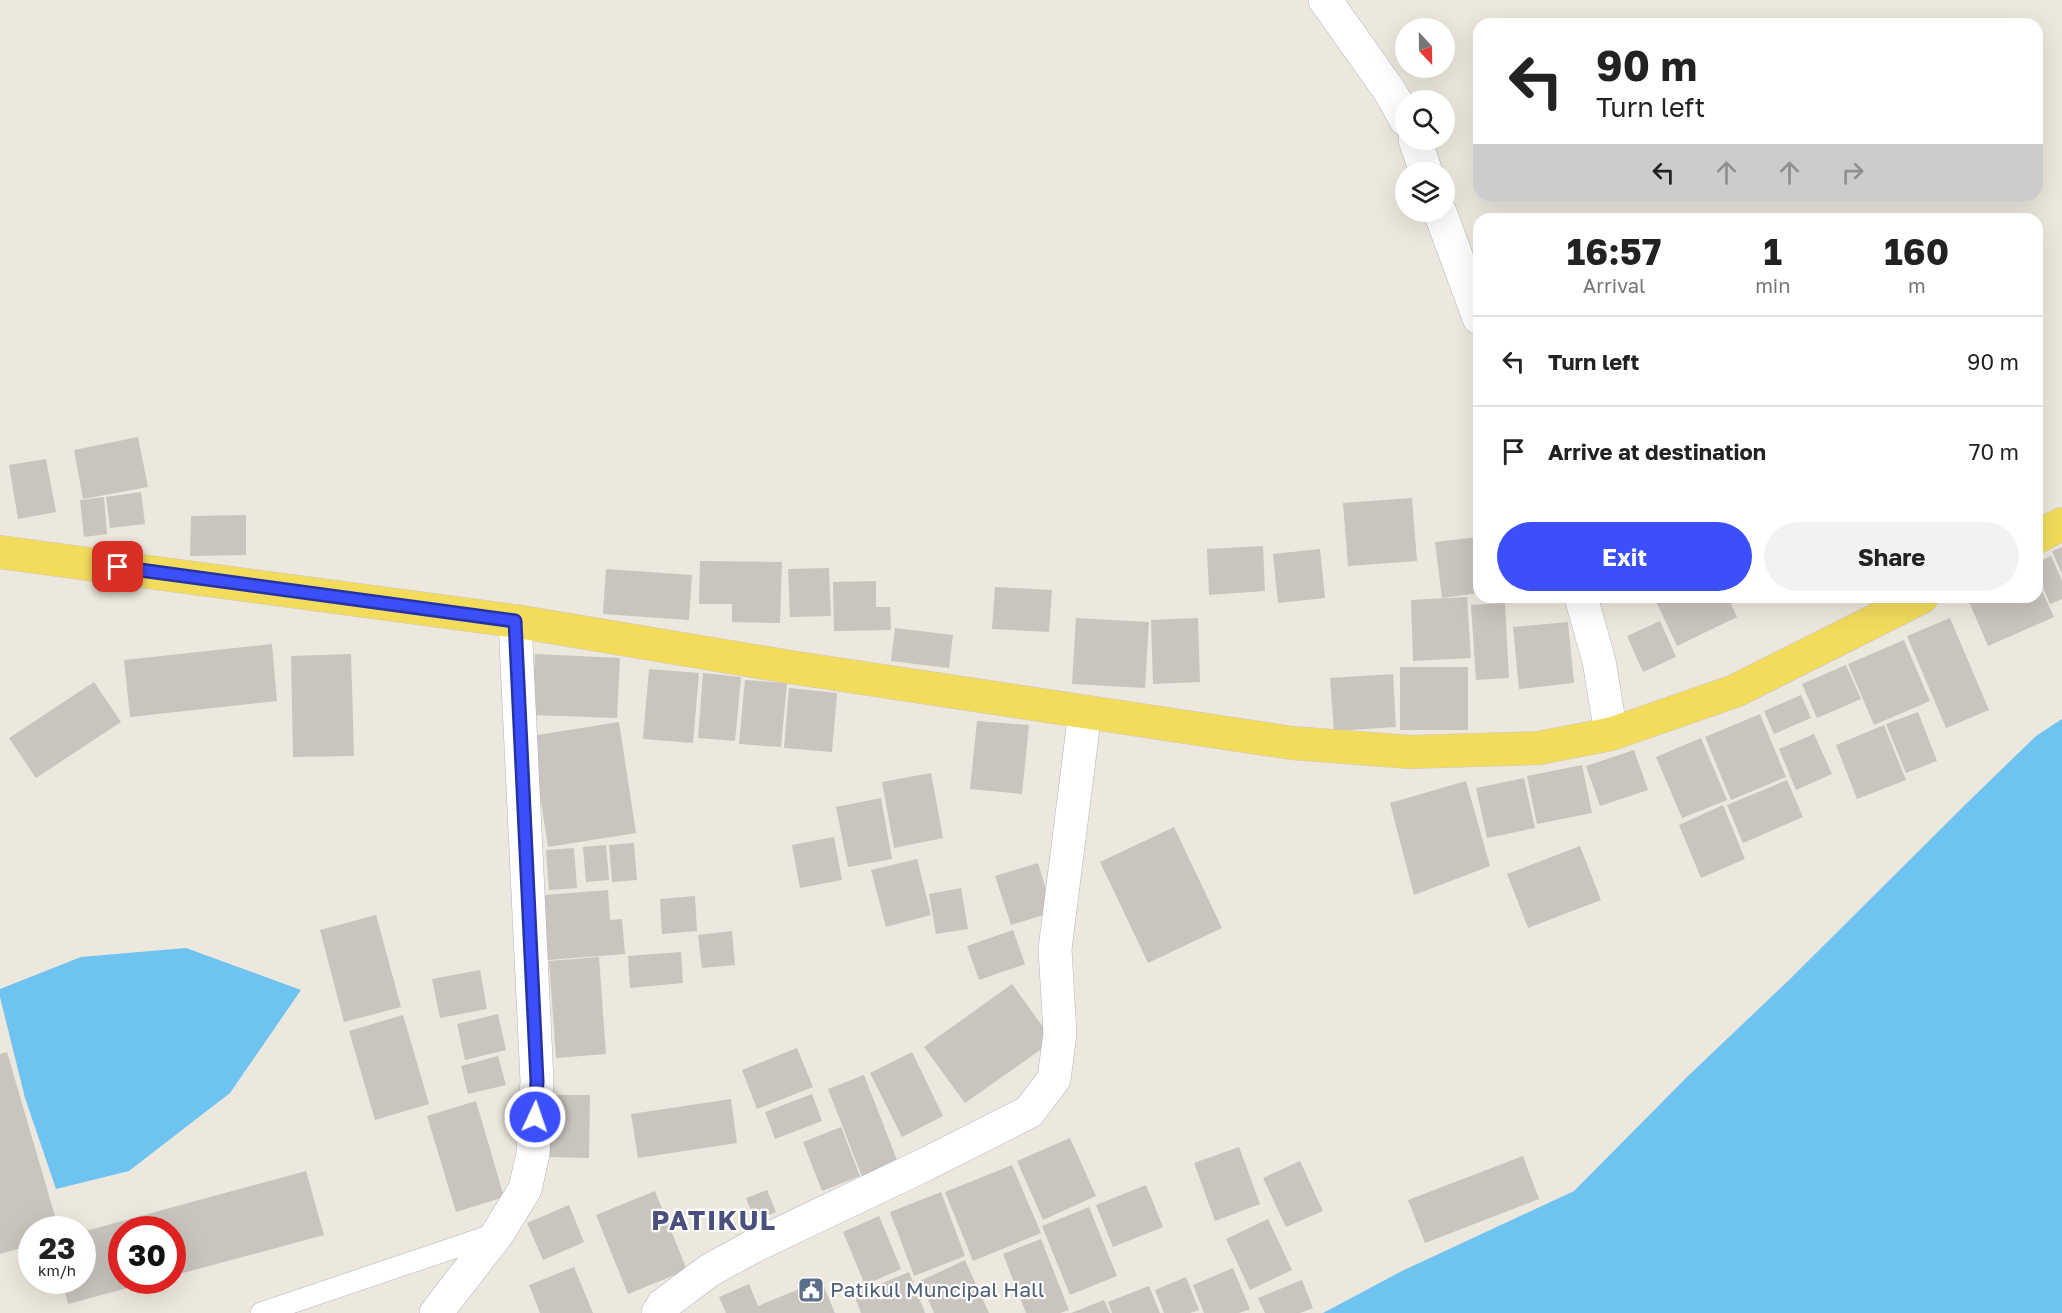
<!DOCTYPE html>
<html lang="en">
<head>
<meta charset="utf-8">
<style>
  body { margin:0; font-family:"Golos Text",sans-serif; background:#f2f2f2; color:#222; height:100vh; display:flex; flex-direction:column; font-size:22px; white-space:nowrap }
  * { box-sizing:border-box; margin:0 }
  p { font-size:20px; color:#767676 }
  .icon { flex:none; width:33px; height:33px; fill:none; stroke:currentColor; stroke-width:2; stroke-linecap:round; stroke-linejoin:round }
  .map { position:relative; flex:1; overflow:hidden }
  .sheet { position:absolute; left:1473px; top:213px; width:570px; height:390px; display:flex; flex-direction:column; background:#fff; border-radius:18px; box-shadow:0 6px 24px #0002 }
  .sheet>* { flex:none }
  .guide { position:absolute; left:1473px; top:18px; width:570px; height:183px; border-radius:18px; box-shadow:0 6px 24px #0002; background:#fff; color:#222; overflow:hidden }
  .needle { width:39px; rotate:158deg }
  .tools { position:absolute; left:1395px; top:18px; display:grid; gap:12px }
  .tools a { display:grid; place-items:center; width:60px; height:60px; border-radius:50%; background:#fff; box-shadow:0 6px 24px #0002; font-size:30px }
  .speed { position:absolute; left:18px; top:1216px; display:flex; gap:12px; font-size:30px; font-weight:700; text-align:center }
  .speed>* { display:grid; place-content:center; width:78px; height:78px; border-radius:50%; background:#fff; box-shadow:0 6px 24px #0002; line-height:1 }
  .speed small { font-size:15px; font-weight:400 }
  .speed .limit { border:9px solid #d22; background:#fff; color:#111 }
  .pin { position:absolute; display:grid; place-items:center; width:51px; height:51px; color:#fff; margin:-26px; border-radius:12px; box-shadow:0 3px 9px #0006 }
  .me { position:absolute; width:66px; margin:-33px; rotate:3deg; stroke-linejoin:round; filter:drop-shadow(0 0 4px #0008) }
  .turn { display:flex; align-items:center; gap:21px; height:126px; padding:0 24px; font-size:27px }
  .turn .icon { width:78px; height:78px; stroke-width:2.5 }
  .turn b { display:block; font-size:42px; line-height:51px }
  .lanes { display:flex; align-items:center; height:57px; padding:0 24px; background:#0003; justify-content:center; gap:30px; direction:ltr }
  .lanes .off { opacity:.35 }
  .eta { display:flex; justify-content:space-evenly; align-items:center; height:102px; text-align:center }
  .eta b { font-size:36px; font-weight:700; line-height:42px }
  .primary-button { display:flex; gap:12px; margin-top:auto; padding:12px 24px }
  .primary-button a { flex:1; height:69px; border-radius:36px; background:#3b4ffd; color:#fff; font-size:24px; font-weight:700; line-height:69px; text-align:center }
  .primary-button a+a { background:#f2f2f2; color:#222 }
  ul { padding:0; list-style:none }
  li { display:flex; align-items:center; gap:18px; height:90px; padding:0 24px; border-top:2px solid #e0e0e0 }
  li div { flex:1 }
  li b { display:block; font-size:22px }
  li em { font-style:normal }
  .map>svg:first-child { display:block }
  .water { fill:#6fc3f1 }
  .building { fill:#c9c4bd }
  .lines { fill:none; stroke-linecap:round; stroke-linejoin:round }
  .service-casing { stroke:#b1b2bf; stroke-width:22 }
  .minor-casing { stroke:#b1b2bf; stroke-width:34 }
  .primary-casing { stroke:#c8c8c8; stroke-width:34 }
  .service { stroke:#fff; stroke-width:21 }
  .minor { stroke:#fff; stroke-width:33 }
  .primary { stroke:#f3dc5c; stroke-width:33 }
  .route-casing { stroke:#2633a4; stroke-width:15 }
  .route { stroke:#3b4ffd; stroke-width:10 }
  .labels { text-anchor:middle; stroke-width:4.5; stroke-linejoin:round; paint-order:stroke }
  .service-label { font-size:21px; fill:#4e5e75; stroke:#fff; text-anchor:start }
  .district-label { font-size:27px; font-weight:bold; letter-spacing:1.5px; fill:#4a4f7d; stroke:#fff }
</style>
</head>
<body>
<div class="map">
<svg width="2062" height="1313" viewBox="0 0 2062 1313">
  <rect width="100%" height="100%" fill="#ede8dd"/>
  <path class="water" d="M2062 719V1313H1323L1402 1271 1574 1191 1688 1076 1788 981 1971 799 2036 736Z
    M186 948 301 990 230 1093 129 1171 56 1189 25 1098 0 997V989L81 957Z"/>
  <path class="building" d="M138 437 148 487 83 499 74 450Z
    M46 459 56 512 18 519 9 465Z
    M141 492 145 524 110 528 106 497Z
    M104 497 107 534 84 537 80 500Z
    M1412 498 1417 561 1348 566 1343 503Z
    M246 515V555L190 556 191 516Z
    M1479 537V593L1442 598 1435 542Z
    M1263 546 1265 591 1209 595 1207 549Z
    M2062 547V574L2052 551Z
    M1320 549 1325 598 1278 603 1273 554Z
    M2051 556 2062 580V599L2050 604 2037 573V562Z
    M700 561 782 562 780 623 732 622V604H699Z
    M829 568 831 616 790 617 788 569Z
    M606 569 692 575 689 620 603 614Z
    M2037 580 2054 617 1988 646 1967 597H2037Z
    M876 581V607H890L891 630 834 631 833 582Z
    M995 587 1052 590 1049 632 992 629Z
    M1467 597 1471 658 1413 661 1411 600Z
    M1654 597H1728L1737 617 1677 646Z
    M1505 603 1509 678 1476 680 1471 605Z
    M1076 618 1149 622 1145 688 1072 684Z
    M1198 618 1200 682 1153 684 1151 620Z
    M1950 618 1989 710 1946 728 1907 636Z
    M1660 621 1676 657 1643 672 1627 636Z
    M1568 622 1574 683 1519 689 1513 627Z
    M895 628 953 635 949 668 891 661Z
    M1904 640 1930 701 1874 725 1848 664Z
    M272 644 277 701 130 717 124 660Z
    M351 654 354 756 293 757 291 656Z
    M535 654 620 658 617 718 532 715Z
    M1846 665 1861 699 1817 718 1802 684Z
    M1400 667H1468V730H1400Z
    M649 669 699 673 693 743 643 739Z
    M703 673 741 677 735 741 698 738Z
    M1393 674 1396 727 1334 731 1330 678Z
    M745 680 787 683 781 747 739 744Z
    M94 682 121 722 36 778 9 738Z
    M789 688 837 693 832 752 784 748Z
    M1801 695 1811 718 1774 734 1764 711Z
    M1918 712 1937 761 1906 773 1886 724Z
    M1760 714 1786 777 1731 800 1705 737Z
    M977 721 1029 725 1022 794 970 789Z
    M619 722 636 833 548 847 531 736Z
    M1884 725 1906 780 1857 799 1836 745Z
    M1814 734 1832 774 1796 790 1779 749Z
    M1701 738 1727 800 1682 818 1656 757Z
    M1634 750 1648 790 1600 806 1586 766Z
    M1582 765 1592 813 1537 824 1527 776Z
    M931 773 943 838 894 848 882 782Z
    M1524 778 1535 828 1487 838 1476 788Z
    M1787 780 1803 817 1743 843 1727 805Z
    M1466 781 1490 866 1414 895 1390 803Z
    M881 798 892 859 848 867 836 807Z
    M1723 805 1745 859 1701 878 1679 825Z
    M1174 827 1222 928 1148 963 1100 862Z
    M834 837 842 880 800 888 792 845Z
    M634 843 637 880 612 882 609 845Z
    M606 845 609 880 586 882 583 847Z
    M1580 846 1601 900 1528 928 1507 874Z
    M574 848 577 888 549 890 546 850Z
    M917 859 931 915 886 927 871 870Z
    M1038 863 1053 912 1011 925 995 876Z
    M961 888 968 929 936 934 929 894Z
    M608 890 610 920 622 919 625 954 548 960 544 895Z
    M695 896 697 931 662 934 660 899Z
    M376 915 401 1007 344 1022 320 930Z
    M1013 930 1025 964 979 980 967 946Z
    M732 931 735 965 702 968 698 935Z
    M681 952 683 983 630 988 628 956Z
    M599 957 606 1054 556 1058 549 961Z
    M480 970 487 1009 440 1018 432 979Z
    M1012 984 1053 1041 965 1103 924 1047Z
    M498 1014 506 1050 465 1060 457 1024Z
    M403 1015 429 1104 375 1120 349 1031Z
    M797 1048 813 1087 757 1109 742 1070Z
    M7 1052 59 1230H32V1245L0 1254V1054Z
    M912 1052 943 1116 902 1137 870 1073Z
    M498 1056 506 1085 468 1094 461 1066Z
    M864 1075 899 1165 863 1179 828 1089Z
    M812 1094 822 1121 775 1139 765 1112Z
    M550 1095H590L589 1158 549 1157Z
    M731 1099 737 1143 638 1158 631 1114Z
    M476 1101 504 1197 456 1212 427 1116Z
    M841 1127 860 1176 822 1191 803 1142Z
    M1070 1138 1096 1196 1043 1220 1017 1161Z
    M1239 1147 1260 1204 1215 1221 1194 1163Z
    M1523 1156 1539 1199 1425 1243 1408 1200Z
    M1300 1161 1323 1211 1286 1227 1263 1178Z
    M1012 1165 1041 1233 973 1261 945 1192Z
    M306 1171 324 1235 172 1276V1230H122V1281L150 1282 68 1304 62 1281H82V1232Z
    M1146 1185 1163 1227 1113 1247 1096 1205Z
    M767 1190 776 1212 755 1221 746 1198Z
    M655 1191 687 1270 628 1294 596 1215Z
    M941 1192 965 1256 914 1276 890 1212Z
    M569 1205 584 1242 543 1260 527 1223Z
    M1089 1207 1117 1276 1070 1295 1042 1226Z
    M879 1216 901 1269 865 1285 843 1232Z
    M1268 1219 1292 1270 1250 1290 1226 1239Z
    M1041 1239 1069 1310 1060 1313H1026L1003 1254Z
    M965 1260 989 1313H934L920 1281Z
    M574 1267 593 1313H540L529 1285Z
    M1233 1268 1250 1309 1239 1313H1204L1193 1285Z
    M909 1272 925 1313H861L854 1295Z
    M1186 1277 1199 1310 1190 1313H1164L1155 1290Z
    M821 1280 835 1313H726L719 1297 749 1284 758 1306Z
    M1302 1280 1313 1308 1300 1313H1265L1258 1298Z
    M1149 1286 1160 1313H1112L1108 1302Z
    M1104 1300 1110 1313H1071Z"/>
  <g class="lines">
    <defs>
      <path id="service" d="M261 1313 498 1233"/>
      <path id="minor" d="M1325 0 1389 90 1406 120
        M1415 140 1426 172
        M1440 212 1479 318
        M1581 597 1599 661 1611 734
        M436 1313 498 1233 525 1189 533 1154 537 1081 515 621
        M658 1313 663 1305 710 1270 754 1246 926 1164 1029 1112 1054 1079 1060 1034 1055 949 1085 712"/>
      <path id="primary" d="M2037 537 2062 524
        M0 552 515 621 790 667 1292 743 1410 752 1539 748 1611 734 1735 691 1922 597"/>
    </defs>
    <use href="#service" class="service-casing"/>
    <use href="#minor" class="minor-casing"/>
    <use href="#primary" class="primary-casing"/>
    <use href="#service" class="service"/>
    <use href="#minor" class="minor"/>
    <use href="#primary" class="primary"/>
  </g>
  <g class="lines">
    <defs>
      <path id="route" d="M118 567 515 621 537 1081 535 1117"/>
    </defs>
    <use href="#route" class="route-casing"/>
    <use href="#route" class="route"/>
  </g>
  <defs>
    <symbol id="civic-square" viewBox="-11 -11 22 22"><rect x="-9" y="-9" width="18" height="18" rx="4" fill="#5c6f8a" stroke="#fff"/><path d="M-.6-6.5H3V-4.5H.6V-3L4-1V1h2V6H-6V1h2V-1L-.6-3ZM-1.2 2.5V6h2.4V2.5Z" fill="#fff"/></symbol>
  </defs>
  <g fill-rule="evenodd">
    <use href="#civic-square" x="796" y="1275" width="30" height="30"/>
  </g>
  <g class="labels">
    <g class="service-label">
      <text x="830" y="1297">Patikul Muncipal Hall</text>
    </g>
    <g class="district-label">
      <text x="714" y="1230">PATIKUL</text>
    </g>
  </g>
</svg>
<div class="tools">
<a><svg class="needle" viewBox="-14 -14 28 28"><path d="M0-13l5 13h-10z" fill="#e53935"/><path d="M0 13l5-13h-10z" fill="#767676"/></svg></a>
<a><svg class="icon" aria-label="search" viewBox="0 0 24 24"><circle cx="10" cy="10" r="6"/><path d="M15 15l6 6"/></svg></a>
<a><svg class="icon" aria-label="layers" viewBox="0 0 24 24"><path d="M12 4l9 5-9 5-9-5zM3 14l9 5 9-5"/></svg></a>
</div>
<div class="speed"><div>23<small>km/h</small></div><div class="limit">30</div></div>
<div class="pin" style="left:118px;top:567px;background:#d93025"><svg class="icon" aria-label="arrive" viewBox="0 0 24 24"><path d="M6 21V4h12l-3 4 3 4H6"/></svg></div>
<svg class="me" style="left:535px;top:1117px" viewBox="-20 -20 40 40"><circle r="17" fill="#3b4ffd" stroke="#fff" stroke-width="3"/><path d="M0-11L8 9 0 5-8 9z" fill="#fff"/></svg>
<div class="guide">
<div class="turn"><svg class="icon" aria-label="left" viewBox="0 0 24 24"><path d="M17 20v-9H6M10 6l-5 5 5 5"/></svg><div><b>90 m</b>Turn left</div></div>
<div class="lanes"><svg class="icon" aria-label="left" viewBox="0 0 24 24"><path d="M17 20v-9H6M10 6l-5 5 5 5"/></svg><svg class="icon off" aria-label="ahead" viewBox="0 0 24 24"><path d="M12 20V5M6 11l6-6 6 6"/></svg><svg class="icon off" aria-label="ahead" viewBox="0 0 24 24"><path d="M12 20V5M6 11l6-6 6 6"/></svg><svg class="icon off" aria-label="right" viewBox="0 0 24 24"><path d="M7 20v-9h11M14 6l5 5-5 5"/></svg></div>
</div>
<section class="sheet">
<div class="eta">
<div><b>16:57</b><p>Arrival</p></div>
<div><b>1</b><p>min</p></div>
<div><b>160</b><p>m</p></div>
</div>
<ul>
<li><svg class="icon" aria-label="left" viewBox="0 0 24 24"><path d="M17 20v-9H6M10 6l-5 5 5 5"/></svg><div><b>Turn left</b></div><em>90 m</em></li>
<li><svg class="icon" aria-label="arrive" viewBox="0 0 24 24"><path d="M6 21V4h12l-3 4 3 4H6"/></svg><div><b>Arrive at destination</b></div><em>70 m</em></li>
</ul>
<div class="primary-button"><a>Exit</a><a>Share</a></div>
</section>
</div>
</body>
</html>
